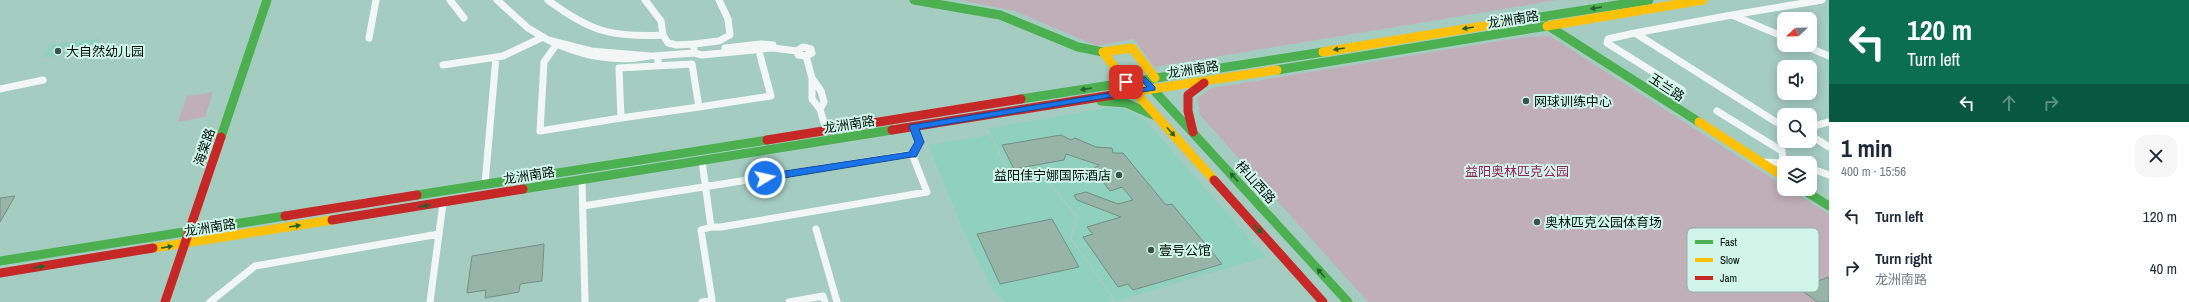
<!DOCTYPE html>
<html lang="en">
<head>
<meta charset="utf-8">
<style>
  body { margin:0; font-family:"Archivo Narrow","Noto Sans SC",sans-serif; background:#f6f6f7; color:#1f2937; height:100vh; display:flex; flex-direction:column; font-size:15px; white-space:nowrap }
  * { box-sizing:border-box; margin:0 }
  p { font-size:13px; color:#747a83 }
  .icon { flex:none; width:22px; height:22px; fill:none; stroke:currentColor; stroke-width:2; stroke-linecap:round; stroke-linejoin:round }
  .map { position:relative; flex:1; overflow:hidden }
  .sheet { display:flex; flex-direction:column; background:#fff; width:360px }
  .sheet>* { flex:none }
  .top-card { background:#0b6e4f; color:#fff; overflow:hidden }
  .needle { width:26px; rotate:248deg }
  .controls { position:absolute; left:1777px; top:12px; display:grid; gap:8px }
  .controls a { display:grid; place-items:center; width:40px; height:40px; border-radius:8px; background:#fff; box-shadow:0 2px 10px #0003; font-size:20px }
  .pin { position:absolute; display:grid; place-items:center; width:34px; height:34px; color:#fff; margin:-17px; border-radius:8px; box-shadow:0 2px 6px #0006 }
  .me { position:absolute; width:44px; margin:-22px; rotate:81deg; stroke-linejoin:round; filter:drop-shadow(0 0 3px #0008) }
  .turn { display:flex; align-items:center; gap:14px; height:84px; padding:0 12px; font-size:18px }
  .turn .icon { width:52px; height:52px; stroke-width:2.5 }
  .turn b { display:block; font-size:28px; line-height:34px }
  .lanes { display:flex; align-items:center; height:38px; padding:0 12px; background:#0003; justify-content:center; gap:20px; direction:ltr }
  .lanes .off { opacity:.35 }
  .round { display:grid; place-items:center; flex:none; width:42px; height:42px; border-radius:12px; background:#f6f6f7 }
  .overview { display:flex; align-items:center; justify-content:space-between; height:68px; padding:0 12px }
  h1 { font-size:24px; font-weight:700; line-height:30px }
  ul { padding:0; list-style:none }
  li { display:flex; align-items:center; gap:12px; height:52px; padding:0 12px }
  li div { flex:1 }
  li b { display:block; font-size:15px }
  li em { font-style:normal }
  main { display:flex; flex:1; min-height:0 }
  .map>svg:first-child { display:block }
  .built { fill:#90d0be }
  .green { fill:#c1afb8 }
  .building { fill:#98b4a8; stroke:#748f84 }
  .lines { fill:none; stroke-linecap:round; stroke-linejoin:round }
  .street { stroke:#f2f7f6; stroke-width:7 }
  .fast { stroke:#4caf50; stroke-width:9 }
  .slow { stroke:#ffc107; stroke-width:9 }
  .jam { stroke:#c62828; stroke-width:9 }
  .oneway { fill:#26602e }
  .route { fill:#1a73e8; stroke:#114b97 }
  .poi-dot { fill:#3a524b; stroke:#d2f5ea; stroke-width:1.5 }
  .labels { text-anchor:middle; stroke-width:4; stroke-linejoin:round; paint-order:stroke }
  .street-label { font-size:13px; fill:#00110c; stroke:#d2f5ea }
  .poi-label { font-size:13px; fill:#00110c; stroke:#d2f5ea; text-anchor:start }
  .park-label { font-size:13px; fill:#92215a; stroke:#d2f5ea }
  .key { fill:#d2f5ea; stroke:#93b1a7; stroke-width:1 }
  .key-label { font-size:11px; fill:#00110c }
</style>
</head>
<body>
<main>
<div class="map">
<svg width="1829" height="302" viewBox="0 0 1829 302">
  <rect width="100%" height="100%" fill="#a5ccc1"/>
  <path class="built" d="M100 39 96 45 81 47 60 55 41 58 52 44Z
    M1113 107 1125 109 1143 118 1266 257 1116 301 1072 238 1079 218 1042 172 1016 179 1005 163 988 128Z
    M990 135 1003 163 1016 180 1041 173 1076 218 1070 238 1112 298 1111 302H1007L994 293 964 232 928 145Z"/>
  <path class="green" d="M960 0H1557L1154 67 1134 39 1097 46 1015 11Z
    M1550 36 1784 186V189H1789L1829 214V302H1368L1200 115 1197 98 1212 88 1525 37Z
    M213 92 205 117 178 122 187 96Z"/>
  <path class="building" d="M1061 135 1071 140 1075 138 1096 147 1112 148 1113 153H1123L1166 205 1172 204 1222 264 1133 290 1128 284 1118 287 1083 237 1093 234 1087 227 1121 217 1077 200 1074 195 1086 192 1118 204 1133 200 1122 187 1110 191 1093 169 1099 165 1066 154 1064 160 1014 169 1002 145Z
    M15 196 0 222V198Z
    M1052 219 1079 267 1000 284 977 234Z
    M544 244 542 281 520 284 519 292 485 298 486 290 467 293 472 256Z
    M1829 277V302H1818L1798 288Z"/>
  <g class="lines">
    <path class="street" d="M450 0 464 18
      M497 0 528 28 548 40
      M548 0C589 31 612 38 663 35
      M645 0 661 21 663 35 668 43 677 45 694 44V53
      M1732 15 1822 0
      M1635 33 1732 15 1784 37
      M369 38 376 0
      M548 40 591 51 650 56C613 63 582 56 548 40Z
      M694 44 719 41 730 35 728 19 719 0
      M556 45 544 62 540 131 621 118
      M1803 45 1829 56
      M803 47 811 49 812 53 806 56 798 55 797 51Z
      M725 48 761 44 773 45
      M654 56 694 53 702 55 773 48 797 51
      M658 56V66
      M806 56 812 78
      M692 64 699 107 621 118 619 68Z
      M443 65 503 56 543 37
      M812 78 821 91 824 102 820 109 812 99Z
      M0 89 43 80
      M1682 90 1607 43 1608 39 1635 33 1776 122 1784 125
      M699 107 771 96 760 55
      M820 109 826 130
      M1717 111 1782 151 1783 162
      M1810 127 1829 122
      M1810 135 1829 147
      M702 161 711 227 701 230 712 300 702 302
      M1761 162 1789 163
      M1810 168 1829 175
      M582 180 585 302
      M485 184 496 57
      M583 206 912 154 919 142 913 127
      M711 227H721L927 192 912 154
      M816 229 837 302
      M210 302 255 266 439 234
      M430 302 443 203
      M789 302 823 296 825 302"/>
    <path class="fast" d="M914 0 1000 15 1078 47 1103 52
      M1502 23 1649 0
      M1547 25 1699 122
      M1277 70 1547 26
      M1149 85 1348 302
      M1021 99 1323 52
      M1101 101 1126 103 1153 115
      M221 137 267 0
      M523 189 892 130
      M1802 189 1829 206
      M417 195 767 140
      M0 261 285 216"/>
    <path class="slow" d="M1547 26 1703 0
      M1323 52 1502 23
      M1155 78 1132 48 1103 52 1126 82 1214 180
      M1119 94 1277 70
      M1699 122 1784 177
      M153 248 332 220"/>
    <path class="jam" d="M892 130 1119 94
      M1193 132 1188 111V95L1204 83
      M767 140 1021 99
      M1214 180 1323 302
      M285 216 417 195
      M332 220 523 189
      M0 273 153 248
      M165 302 221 137"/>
  </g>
  <defs><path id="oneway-solid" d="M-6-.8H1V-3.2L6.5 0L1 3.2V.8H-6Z"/></defs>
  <g class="oneway">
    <use href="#oneway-solid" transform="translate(1596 8) rotate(171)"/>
    <use href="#oneway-solid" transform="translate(1468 28) rotate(171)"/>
    <use href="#oneway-solid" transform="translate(1339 49) rotate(171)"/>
    <use href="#oneway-solid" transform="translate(1086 89) rotate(171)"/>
    <use href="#oneway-solid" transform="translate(1171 132) rotate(48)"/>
    <use href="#oneway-solid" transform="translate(1234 177) rotate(-132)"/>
    <use href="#oneway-solid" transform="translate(424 206) rotate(-9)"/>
    <use href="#oneway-solid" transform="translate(295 226) rotate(-9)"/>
    <use href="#oneway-solid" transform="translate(1258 229) rotate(48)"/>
    <use href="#oneway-solid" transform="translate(167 247) rotate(-9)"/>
    <use href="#oneway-solid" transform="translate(39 267) rotate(-9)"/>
    <use href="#oneway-solid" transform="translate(1321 273) rotate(-132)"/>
  </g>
  <path class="route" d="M1145 77 1155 87V90L919 129 924 142 916 157H912L765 181 760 178 765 174 909 152 915 142 909 127 910 125 1147 87 1143 82 1126 85 1122 82 1126 80Z"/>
  <g class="poi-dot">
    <circle cx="58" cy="51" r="4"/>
    <circle cx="1526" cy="101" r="4"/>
    <circle cx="1119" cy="175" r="4"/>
    <circle cx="1537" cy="222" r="4"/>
    <circle cx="1151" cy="250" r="4"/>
  </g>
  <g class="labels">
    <g class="street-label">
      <text transform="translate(1513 19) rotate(-9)" y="5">龙洲南路</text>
      <text transform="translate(1193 69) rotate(-9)" y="5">龙洲南路</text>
      <text transform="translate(1667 87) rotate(33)" y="5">玉兰路</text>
      <text transform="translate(849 124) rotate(-9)" y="5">龙洲南路</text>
      <text transform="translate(204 147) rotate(-71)" y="5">海棠路</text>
      <text transform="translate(529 175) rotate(-9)" y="5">龙洲南路</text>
      <text transform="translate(1256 182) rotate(48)" y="5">梓山西路</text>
      <text transform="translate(210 227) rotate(-9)" y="5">龙洲南路</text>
    </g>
    <g class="poi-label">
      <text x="66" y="56">大自然幼儿园</text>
      <text x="1534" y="106">网球训练中心</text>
      <text x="1111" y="180" text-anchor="end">益阳佳宁娜国际酒店</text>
      <text x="1545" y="227">奥林匹克公园体育场</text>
      <text x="1159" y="255">壹号公馆</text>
    </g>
    <g class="park-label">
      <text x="1517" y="176">益阳奥林匹克公园</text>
    </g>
  </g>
  <rect x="1687" y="228" width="132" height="64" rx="6" class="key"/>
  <rect x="1695" y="240" width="18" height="4" fill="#4caf50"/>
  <rect x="1695" y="258" width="18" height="4" fill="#ffc107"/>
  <rect x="1695" y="276" width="18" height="4" fill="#c62828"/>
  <g class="key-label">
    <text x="1720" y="246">Fast</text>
    <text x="1720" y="264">Slow</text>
    <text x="1720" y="282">Jam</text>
  </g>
</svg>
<div class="controls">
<a><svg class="needle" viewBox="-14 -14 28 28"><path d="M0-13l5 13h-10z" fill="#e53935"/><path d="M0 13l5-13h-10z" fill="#747a83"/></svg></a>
<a><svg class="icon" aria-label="sound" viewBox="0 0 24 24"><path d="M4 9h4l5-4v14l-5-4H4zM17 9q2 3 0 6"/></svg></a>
<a><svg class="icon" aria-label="search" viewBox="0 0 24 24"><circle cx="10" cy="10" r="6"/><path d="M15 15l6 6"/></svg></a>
<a><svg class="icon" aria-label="layers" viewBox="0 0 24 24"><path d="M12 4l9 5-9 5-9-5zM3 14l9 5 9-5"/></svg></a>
</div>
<div class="pin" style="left:1126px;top:82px;background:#d93025"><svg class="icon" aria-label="arrive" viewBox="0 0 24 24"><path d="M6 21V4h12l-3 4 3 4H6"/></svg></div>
<svg class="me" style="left:765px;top:178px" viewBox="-20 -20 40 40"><circle r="17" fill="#1a73e8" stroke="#fff" stroke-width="3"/><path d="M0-11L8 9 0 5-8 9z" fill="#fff"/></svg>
</div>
<section class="sheet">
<div class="top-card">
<div class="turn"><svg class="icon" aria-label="left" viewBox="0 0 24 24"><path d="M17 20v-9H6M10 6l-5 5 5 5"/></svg><div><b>120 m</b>Turn left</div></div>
<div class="lanes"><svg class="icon" aria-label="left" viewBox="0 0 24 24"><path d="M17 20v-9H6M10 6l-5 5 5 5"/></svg><svg class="icon off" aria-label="ahead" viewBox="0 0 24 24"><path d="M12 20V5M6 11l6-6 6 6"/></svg><svg class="icon off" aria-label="right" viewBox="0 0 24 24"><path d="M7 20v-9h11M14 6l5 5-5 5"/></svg></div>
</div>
<div class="overview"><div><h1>1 min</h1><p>400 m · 15:56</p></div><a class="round"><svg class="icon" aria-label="close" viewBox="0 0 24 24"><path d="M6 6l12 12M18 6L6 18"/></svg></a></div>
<ul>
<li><svg class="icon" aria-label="left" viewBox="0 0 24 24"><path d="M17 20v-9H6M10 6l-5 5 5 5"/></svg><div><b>Turn left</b></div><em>120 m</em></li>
<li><svg class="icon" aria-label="right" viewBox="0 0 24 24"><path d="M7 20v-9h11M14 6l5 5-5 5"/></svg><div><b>Turn right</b><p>龙洲南路</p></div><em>40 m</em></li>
</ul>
</section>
</main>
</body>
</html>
